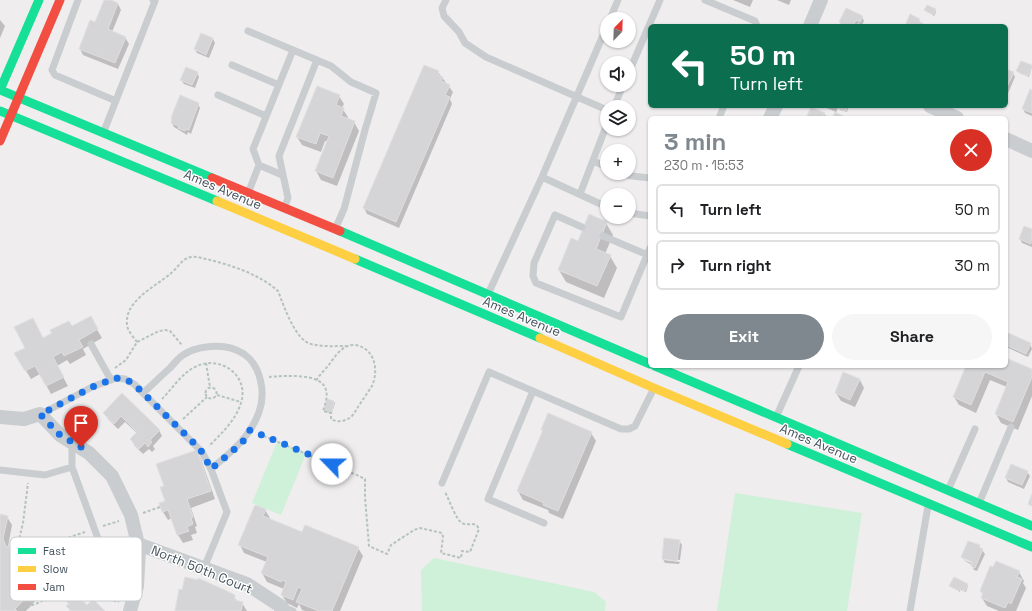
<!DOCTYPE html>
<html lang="en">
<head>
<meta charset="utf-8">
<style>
  body { margin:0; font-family:"Space Grotesk",sans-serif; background:#f6f6f6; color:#202124; height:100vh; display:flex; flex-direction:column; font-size:15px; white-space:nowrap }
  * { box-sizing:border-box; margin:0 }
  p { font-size:13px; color:#757577 }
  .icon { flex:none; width:22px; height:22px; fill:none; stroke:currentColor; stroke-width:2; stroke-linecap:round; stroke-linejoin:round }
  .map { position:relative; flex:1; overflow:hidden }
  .drawer { position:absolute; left:648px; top:116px; width:360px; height:252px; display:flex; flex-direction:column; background:#fff; border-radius:6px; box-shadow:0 1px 3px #0004 }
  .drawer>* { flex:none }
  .guide { position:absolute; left:648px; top:24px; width:360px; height:84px; border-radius:6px; box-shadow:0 1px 3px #0004; background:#0b6e4f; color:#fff; overflow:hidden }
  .needle { width:26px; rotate:23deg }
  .controls { position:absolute; left:600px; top:12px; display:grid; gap:8px }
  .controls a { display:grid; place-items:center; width:36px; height:36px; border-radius:50%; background:#fff; box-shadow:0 1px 3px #0004; font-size:20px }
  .pin { position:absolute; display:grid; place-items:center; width:34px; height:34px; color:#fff; margin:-41px -17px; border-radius:50% 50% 50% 0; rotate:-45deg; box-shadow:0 0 4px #0007 }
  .pin .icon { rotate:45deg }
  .me { position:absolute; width:44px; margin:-22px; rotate:293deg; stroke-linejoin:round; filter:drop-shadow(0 0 3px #0008) }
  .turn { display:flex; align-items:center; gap:14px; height:84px; padding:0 16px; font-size:18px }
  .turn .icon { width:52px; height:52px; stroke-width:2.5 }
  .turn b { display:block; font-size:28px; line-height:34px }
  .round { display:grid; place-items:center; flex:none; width:42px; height:42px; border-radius:21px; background:#f6f6f6 }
  .headline { display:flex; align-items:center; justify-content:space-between; height:68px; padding:0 16px }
  h1 { font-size:24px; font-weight:600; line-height:30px; color:#7f888f }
  .cta { display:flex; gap:8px; margin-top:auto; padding:8px 16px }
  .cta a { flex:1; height:46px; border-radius:24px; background:#7f888f; color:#fff; font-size:16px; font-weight:600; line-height:46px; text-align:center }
  .cta a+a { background:#f6f6f6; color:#202124 }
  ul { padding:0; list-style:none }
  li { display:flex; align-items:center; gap:12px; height:50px; margin:0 8px 6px; padding:0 8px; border:2px solid #e0e0e0; border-radius:6px }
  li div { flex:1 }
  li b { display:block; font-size:15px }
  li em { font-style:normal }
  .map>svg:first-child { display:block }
  .green { fill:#cff0d9 }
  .shadow { fill:#0003; fill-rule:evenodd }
  .building { fill:#d5d5d7; stroke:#dfdfe0 }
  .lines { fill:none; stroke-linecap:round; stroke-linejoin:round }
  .path { stroke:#b5c3be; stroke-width:2; stroke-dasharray:3 2; stroke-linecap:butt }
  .lane { stroke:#c9cdcf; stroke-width:7 }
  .street { stroke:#c9cdcf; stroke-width:14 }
  .fast { stroke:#16e098; stroke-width:9 }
  .slow { stroke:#ffcf43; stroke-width:9 }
  .jam { stroke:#f24e42; stroke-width:9 }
  .route { stroke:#1a73e8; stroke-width:7; stroke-dasharray:0 12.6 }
  .labels { text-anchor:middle; stroke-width:3; stroke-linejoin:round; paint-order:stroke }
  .street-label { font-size:13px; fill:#43515c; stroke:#fff }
  .key { fill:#fff; stroke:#c7cbce; stroke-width:1 }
  .key-label { font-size:11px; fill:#43515c }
</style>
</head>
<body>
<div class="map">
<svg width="1032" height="611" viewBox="0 0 1032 611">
  <rect width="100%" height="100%" fill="#efeded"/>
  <path class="green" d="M277 442 306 454 281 515 252 503Z
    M735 493 862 513 847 611H717Z
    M434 558 594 592 606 602 605 611H422L421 570Z"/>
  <path class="shadow" d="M105 0 118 4 121 10 112 32 125 37 129 44 118 69 83 55 80 49 95 23Z
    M733 0H753L750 7Z
    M777 0H791L789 5Z
    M925 10H935L936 12 934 16Z
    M862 17 864 21 862 25 858 23 856 26H842Z
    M0 20 5 26 0 38Z
    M201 34 213 39 215 43 209 58 197 53 195 49Z
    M1021 62 1032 67 1029 77 1019 73 1018 71Z
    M1006 70 1013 73 1015 77 1006 98Z
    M438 72 453 92 450 99 452 104 399 228 367 214 364 208Z
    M197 73 199 77 195 88 184 84 181 80Z
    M1032 91V116L1025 113 1023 108Z
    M339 96 344 104 342 108 348 117 347 119 354 122 359 131 337 186 321 180 316 171 328 142 325 141 321 152 302 145 297 137Z
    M198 104 200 108 191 134 188 132 187 135 174 127 172 123 173 120Z
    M822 106H849L847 112 840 110 838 107 836 113 846 118H833L836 112Z
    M824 113 827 118H807Z
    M606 223 613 235 605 254 610 256 617 268 604 298 566 282 559 270 579 243Z
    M1025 227 1032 230V247L1022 243 1020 239Z
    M90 318 102 338 83 349 86 355 70 364 67 360 57 366 68 386 51 394 40 374 31 379 16 354 43 339Z
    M1006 333 1030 344 1032 349 1028 357 1006 347Z
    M1006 359 1032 370V396L1018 430 1001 423 996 414 1007 387 990 380 976 413 959 405 954 397 967 366H1006Z
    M860 380 864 388 855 407 841 401 836 393Z
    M122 395 159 430 162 436 153 446 155 449 152 452 149 449 143 454 135 446 131 439 137 433 125 422 118 429 108 419 105 413Z
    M334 402 335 403 332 413 326 412 325 410Z
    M542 429 591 433 596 441 563 519 549 513 548 510 523 500 518 491 544 432Z
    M196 451 201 459 215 499 191 508 197 526 195 527 197 533 191 535 193 540 183 543 178 535 172 518 168 520 163 512 166 501 165 487Z
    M1027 472 1030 476 1024 489 1008 482 1006 478Z
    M265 510 270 518 269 520 303 534 358 548 363 556 340 611H305L302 610 299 604 297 608 287 603 282 595 284 589 267 582 262 573 267 562 244 553 240 545Z
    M0 515 7 517 12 525 8 547H9L11 552 14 551 19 559 22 568 18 569 19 573 17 574 18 578 32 591 37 599 26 611H0Z
    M679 541 682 545 680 560 664 558V560L680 562 679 564 665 563 663 559Z
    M979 546 985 554 977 571 974 570 972 565 965 561 962 557ZM964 557 977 564 976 565 964 560Z
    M1019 572 1024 581 1023 583 1026 588 1016 611H999L987 606 982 598 983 595 981 591Z
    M967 585 968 586 966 592 960 590V592L951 586Z
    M61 595 87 606 104 611H70L68 607 69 605Z
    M234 596 237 602 242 603 247 611H176Z"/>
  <path class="building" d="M104 0H111L118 3 108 29 126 37 115 63 79 49 90 20 95 22Z
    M927 5 936 9 933 15 924 10Z
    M846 8 863 16 860 22 856 20 853 26H840L841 24 839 22Z
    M910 14 920 19 919 21 927 26H905Z
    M201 33 213 38 206 55 194 49Z
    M1021 61 1032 65 1028 76 1016 71Z
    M424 65 439 71 438 75 443 77 441 81 450 85 445 95 450 97 396 222 363 208Z
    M186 67 198 72 192 85 180 80Z
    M1006 69 1014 72 1006 89Z
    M317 86 340 95 336 105 344 108 341 116 355 121 333 178 315 171 329 136 320 133 316 144 296 137Z
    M1030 89 1032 90V113L1022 109Z
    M180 95 199 103 189 130 186 129 185 131 178 128 179 126 171 123 172 119 171 118Z
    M839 106H848L846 111 838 108Z
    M811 107 825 113 823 118H806Z
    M835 112 847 118H832Z
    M589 214 607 222 596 249 611 255 597 286 558 270 571 238 578 241Z
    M1024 226 1032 229 1031 244 1019 239Z
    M91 316 98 329 79 340 83 347 64 356 62 352 53 357 64 377 46 386 35 366 25 371 14 353 25 348 14 327 33 318 43 338 52 333 50 330 69 321 72 326Z
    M1006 332 1031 343 1026 354 1006 345Z
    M1006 358 1032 369V377L1013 422 995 414 1008 382 985 372 971 405 953 397 966 366H1006Z
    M843 372 860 379 850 400 835 393Z
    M122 393 160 430 150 440 152 442 148 447 145 443 139 449 130 439 137 432 121 416 114 424 103 413Z
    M327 399 334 401 332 412 324 410Z
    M548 413 592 432 558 511 543 505 544 503 517 491 543 430H541Z
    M197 450 211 491 187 499 193 517 191 518 193 524 187 527 189 531 177 535 168 510 162 512 159 503 165 501 160 487 164 486 156 464Z
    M1011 464 1028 471 1022 485 1005 478Z
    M1032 494V506L1028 504Z
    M255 505 266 509 263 516 302 532 305 525 359 547 332 611H319L296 602 302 589 298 587 293 600 281 595 286 582 282 580 281 582 261 573 268 557 238 545Z
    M0 514 8 516 3 538 6 547 9 546 11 551 14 549 18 559 14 561 15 565H13L16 575 33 590 15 609 17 611H0Z
    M664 538 680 540 677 561 662 559Z
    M968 541 980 545 979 547 983 549 975 568 971 566 972 562 961 557Z
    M996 561 1020 571 1017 577 1022 579 1011 604 1008 602 1005 608 981 598 983 593 980 591 990 566 993 567Z
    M185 577 198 580V578L227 591 235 595 234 600 243 602 241 611H175L179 589 182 590Z
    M954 577 968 584 965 591 959 589V591L949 586Z
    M69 586 87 605 93 599 105 611H71L66 606 69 604 60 595Z"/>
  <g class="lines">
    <path class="path" d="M137 342C134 338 130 333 128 329 120 303 155 287 170 274 177 269 182 258 191 257 196 256 201 258 206 259 231 265 259 274 278 291 284 306 295 340 311 344 322 347 335 346 346 346
      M206 363 210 387
      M115 368 126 360 137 342 159 331 165 330 170 331 182 345
      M269 377C282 376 322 372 326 390 328 397 325 405 323 411L331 413V419C337 423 346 421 351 417 355 413 357 408 360 404 364 398 368 392 372 386 379 370 375 348 355 345 342 344 335 357 328 366 324 371 319 375 316 381
      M205.5 393a5.5 5.5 0 1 1 11 0a5.5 5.5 0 1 1-11 0Z
      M217 395 241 402
      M162 399C172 389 182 373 195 367 217 355 247 372 242 399 238 418 222 433 209 446
      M183 419 207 397
      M259 434 359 476 365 479V497L369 546 387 554 391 545 414 530 420 528 442 533 443 537 441 553 461 558 462 551 470 552 479 529C475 520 469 527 462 523 456 520 449 499 445 492
      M143 513 160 507
      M103 526 119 521
      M16 555 85 532
      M87 587 100 563
      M50 589 67 578 87 587 84 594 119 602
      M23 611C33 601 46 606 50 589L46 583 23 563 19 554 18 544 23 523 28 483"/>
    <path class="lane" d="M78 0 52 70 55 75 116 101
      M446 0 442 8 444 16 459 32 465 43 486 57 607 110
      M705 0 755 21 757 26
      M610 19 618 0
      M248 31 331 66 351 82 376 93 365 130 344 209 336 227
      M232 65 279 85
      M629 72 660 0
      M218 95 266 116
      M614 107 623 85
      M719 118 724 106
      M104 131 155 1 153 0
      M593 161 607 167
      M259 165 282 175
      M620 173 632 176 650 178
      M542 177 607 207
      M249 191 259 165 253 149 293 50
      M580 194 607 124
      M285 206 288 198 279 156 317 60
      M629 213 650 216
      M582 227 555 215 534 263 533 276 536 283 621 317 650 248
      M603 236 650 256
      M489 292 542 177 607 26
      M91 344 111 380
      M533 391 488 499 544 523
      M143 393C152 385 161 376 170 368 174 364 178 358 183 355 189 351 198 348 206 347 219 345 232 346 244 354 261 366 266 393 259 412 250 438 231 452 211 469
      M40 414 47 411 92 387 116 378 125 379 134 384 202 452 211 469 227 512 204 568
      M777 415 799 366
      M72 467 104 555 138 544
      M0 470 45 475 72 467V443
      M442 483 489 372 621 429H629L635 426 653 390
      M949 488 975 429
      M980 501 1011 427
      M282 607 293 611
      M910 611 928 506"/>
    <path class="street" d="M810 26 821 0
      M930 106 957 118
      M770 118 776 106
      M1006 139 1032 151
      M0 417 24 419 40 414 60 435 89 453 112 476 131 515 139 549 137 586 130 611
      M138 544 247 584 282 607 281 611"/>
    <path class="fast" d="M0 90 39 0
      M0 90 212 178
      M0 111 217 201
      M340 231 650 364
      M355 259 540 338
      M655 366 1032 526
      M787 444 1032 547"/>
    <path class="slow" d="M217 201 355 259
      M540 338 654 388 787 444"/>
    <path class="jam" d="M0 141 60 0
      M212 178 340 231"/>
  </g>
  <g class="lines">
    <path class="route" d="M81 447 60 435 40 414 47 411 92 387 116 378 125 379 134 384 195 444 202 452 211 469 242 443 250 430 332 464"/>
  </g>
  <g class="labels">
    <g class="street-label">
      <text transform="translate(223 189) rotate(23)" y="5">Ames Avenue</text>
      <text transform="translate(522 316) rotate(23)" y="5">Ames Avenue</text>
      <text transform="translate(819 443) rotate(23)" y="5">Ames Avenue</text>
      <text transform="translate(202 569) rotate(22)" y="5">North 50th Court</text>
    </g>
  </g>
  <rect x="10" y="537" width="132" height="64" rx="6" class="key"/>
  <rect x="18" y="548" width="18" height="6" fill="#16e098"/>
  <rect x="18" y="566" width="18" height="6" fill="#ffcf43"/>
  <rect x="18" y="584" width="18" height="6" fill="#f24e42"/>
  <g class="key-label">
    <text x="43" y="555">Fast</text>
    <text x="43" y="573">Slow</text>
    <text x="43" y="591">Jam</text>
  </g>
</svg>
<div class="controls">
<a><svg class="needle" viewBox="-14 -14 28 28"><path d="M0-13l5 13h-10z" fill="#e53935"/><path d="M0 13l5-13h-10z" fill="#757577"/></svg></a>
<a><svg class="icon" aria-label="sound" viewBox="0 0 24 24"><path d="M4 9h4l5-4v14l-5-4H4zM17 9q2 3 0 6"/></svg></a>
<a><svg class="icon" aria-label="layers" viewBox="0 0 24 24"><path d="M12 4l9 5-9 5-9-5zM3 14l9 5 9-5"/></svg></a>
<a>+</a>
<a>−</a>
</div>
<div class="pin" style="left:81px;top:447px;background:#d93025"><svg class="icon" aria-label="arrive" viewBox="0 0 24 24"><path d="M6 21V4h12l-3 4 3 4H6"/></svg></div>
<svg class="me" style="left:332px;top:464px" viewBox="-20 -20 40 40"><circle r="19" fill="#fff"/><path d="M0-13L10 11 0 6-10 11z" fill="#1a73e8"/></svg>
<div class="guide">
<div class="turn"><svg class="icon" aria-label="left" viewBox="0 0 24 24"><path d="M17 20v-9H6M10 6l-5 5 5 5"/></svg><div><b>50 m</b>Turn left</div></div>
</div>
<section class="drawer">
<div class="headline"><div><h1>3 min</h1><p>230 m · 15:53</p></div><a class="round" style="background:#d93025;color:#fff"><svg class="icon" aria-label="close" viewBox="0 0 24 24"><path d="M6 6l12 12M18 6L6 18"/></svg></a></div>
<ul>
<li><svg class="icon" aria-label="left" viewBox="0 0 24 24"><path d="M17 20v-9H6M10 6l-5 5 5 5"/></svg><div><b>Turn left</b></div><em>50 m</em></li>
<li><svg class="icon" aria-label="right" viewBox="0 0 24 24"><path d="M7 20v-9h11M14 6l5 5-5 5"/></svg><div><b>Turn right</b></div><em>30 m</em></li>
</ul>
<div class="cta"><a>Exit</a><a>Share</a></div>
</section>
</div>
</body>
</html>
